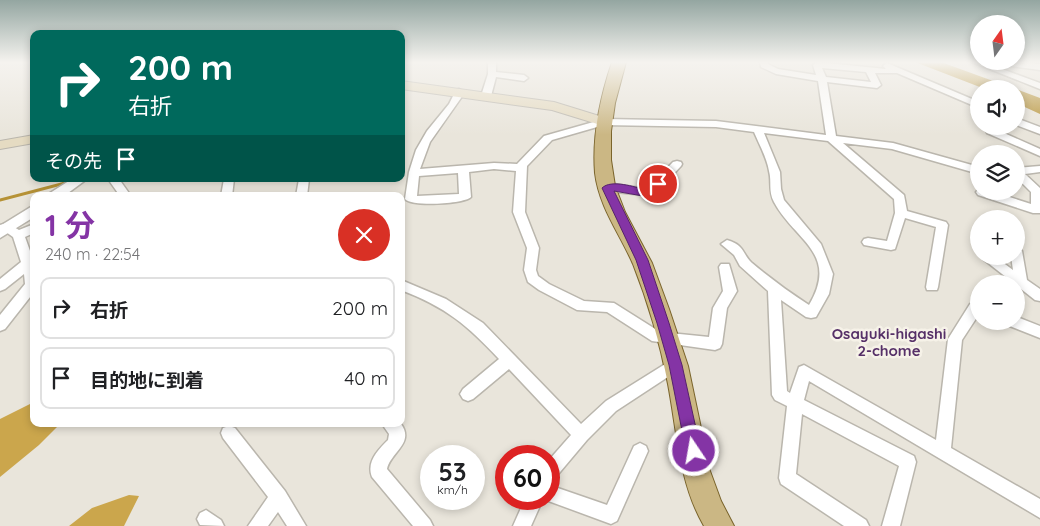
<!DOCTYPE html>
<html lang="ja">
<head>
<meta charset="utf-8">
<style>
  body { margin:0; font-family:Quicksand,"Noto Sans JP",sans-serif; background:#f2f2f2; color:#202124; height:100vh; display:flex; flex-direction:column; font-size:19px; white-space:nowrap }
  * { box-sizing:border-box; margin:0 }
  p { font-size:16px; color:#757577 }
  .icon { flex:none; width:28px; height:28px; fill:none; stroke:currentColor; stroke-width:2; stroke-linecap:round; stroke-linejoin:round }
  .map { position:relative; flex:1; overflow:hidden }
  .details { position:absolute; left:30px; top:192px; width:375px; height:235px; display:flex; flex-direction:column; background:#fff; border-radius:10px; box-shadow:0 2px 8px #0003 }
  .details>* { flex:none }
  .guide { position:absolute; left:30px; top:30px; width:375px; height:152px; border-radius:10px; box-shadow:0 2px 8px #0003; background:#00695c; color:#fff; overflow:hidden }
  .needle { width:32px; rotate:14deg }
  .controls { position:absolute; left:970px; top:15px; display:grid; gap:10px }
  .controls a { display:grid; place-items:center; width:55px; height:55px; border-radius:50%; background:#fff; box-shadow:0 2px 8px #0003; font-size:25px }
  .speed { position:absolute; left:420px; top:445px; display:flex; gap:10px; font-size:25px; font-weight:700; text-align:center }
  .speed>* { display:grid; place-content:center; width:65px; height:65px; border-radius:50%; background:#fff; box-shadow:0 2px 8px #0003; line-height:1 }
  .speed small { font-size:12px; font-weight:400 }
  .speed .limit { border:8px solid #d22; background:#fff; color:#111 }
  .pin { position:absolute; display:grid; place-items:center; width:42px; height:42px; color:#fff; margin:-21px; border:2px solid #fff; border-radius:50%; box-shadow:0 1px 5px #0007 }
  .me { position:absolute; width:55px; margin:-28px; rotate:348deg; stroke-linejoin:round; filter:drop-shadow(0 0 4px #0008) }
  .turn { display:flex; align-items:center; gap:18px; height:105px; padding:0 15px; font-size:22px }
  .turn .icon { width:65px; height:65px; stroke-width:2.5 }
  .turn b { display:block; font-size:35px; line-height:42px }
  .then { display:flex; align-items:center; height:48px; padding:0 15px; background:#0003; gap:10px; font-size:19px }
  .round { display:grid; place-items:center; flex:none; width:52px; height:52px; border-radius:26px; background:#f2f2f2 }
  .overview { display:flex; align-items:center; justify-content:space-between; height:85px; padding:0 15px }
  h1 { font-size:30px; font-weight:700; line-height:38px; color:#8434a5 }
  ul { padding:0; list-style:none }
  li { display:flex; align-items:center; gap:15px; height:62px; margin:0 10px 8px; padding:0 5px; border:2px solid #e0e0e0; border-radius:10px }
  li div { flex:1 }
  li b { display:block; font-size:19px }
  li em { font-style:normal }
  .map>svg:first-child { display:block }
  .forest { fill:#cba64c }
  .water { fill:#b69236 }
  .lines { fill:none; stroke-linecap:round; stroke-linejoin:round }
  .stream { stroke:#b69236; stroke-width:3 }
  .minor-casing { stroke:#bab6ad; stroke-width:3 }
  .tertiary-casing { stroke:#bab6ad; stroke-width:3 }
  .secondary-casing { stroke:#bab6ad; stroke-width:2 }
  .primary-casing { stroke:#7a642b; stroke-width:2 }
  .minor { fill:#fff; fill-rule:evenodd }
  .tertiary { fill:#fff; fill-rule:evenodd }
  .secondary { fill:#e5dbc2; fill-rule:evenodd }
  .primary { fill:#cbb784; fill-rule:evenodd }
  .route { fill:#8434a5; stroke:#56226b }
  .labels { text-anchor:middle; stroke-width:5; stroke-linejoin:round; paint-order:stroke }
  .neighbourhood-label { font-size:15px; font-weight:bold; fill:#563068; stroke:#f6f2e8 }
</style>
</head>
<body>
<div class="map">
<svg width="1040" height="526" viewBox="0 0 1040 526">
  <rect width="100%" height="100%" fill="#e9e5db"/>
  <path class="forest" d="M34 402V424H60L39 445 0 477V419Z
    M129 495 139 496 124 526H69L92 508Z"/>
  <path class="water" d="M915 62H941L1015 89H985Z
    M1016 89 1040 98V114L1016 103Z"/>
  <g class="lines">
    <path class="stream" d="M0 200 69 182"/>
    <defs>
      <path id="minor" d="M488 62H496V72L524 75 528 78 524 81 496 77 491 96 486 99 483 98 481 96 488 74Z
        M760 62H768V64L778 69 816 75 813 65 817 62 886 69 883 66 887 63 979 102V108L897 73H875L881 85 877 88 827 82 836 136 893 143 979 167V174L892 149 843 143 904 195 907 211 946 222 948 225 938 287 937 290H927L926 287 936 227 905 218 895 249 891 250 864 245 862 242 864 239 868 238 887 241 895 213 894 199 828 141 764 133 780 172 781 189 784 200 821 244 833 274 829 294 816 317 811 318 806 317 781 300 787 391 790 393 799 367 804 365 936 440 948 339 970 304H979V314L962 340 951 448 1040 499V518L809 381 804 400 914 456 916 462 900 526H882L899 466 802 414 796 474 866 520 869 526H844L781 484 779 478 787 406 775 400 772 395 768 291 740 266 734 255 721 244 727 240C745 245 742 254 752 263 770 278 789 292 809 305 840 253 794 240 774 202 768 191 772 182 769 171 767 158 759 144 754 132L716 127 604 125 552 140 527 166 525 212 539 248 536 270 538 276 549 284 584 301 614 303 660 332 709 337 713 308 723 291 719 267 721 264H729L737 291 727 308 722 344 720 348 715 350 652 341 607 312 577 310 539 290 528 282 524 270 527 248 513 212 516 171 494 169 469 172 471 197C464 204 412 207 405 199L409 172 416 150 427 131 449 104 456 90 459 89 464 92 461 98 430 142 420 169 494 163 517 164 544 136 604 119 716 121 826 135 818 81 776 74 761 67ZM822 68 866 72 871 82 826 77ZM458 173 459 194 417 196 419 176Z
        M972 62H983L1040 83V89Z
        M1000 62H1019L1040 64V70L1004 65Z
        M1016 118 1040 127V134L1016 125Z
        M984 126H994L995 129 1040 149V156L987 133Z
        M677 161 681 162 682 164 681 166 653 196 607 191 602 187 607 183 647 189 673 162Z
        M1040 166V172L1025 174 1040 188V213H1033L978 195 976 192 979 189V191H991L1031 204V192L1016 177V168Z
        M108 179H119L131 196H120Z
        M224 179H234L232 196H221Z
        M299 179H309L307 196H296Z
        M7 223 19 230 34 224V233L25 237 34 262V292L5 329 0 331V315L25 284 24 274 5 289 0 291V279L21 262 13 237 6 232 0 234V225Z
        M1016 247 1022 251 1027 280 1040 289V301L1035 300 983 259 984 256H994L1013 270 1011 256H1016Z
        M401 280 446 299 483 323 581 424 606 401 670 361 675 359 680 361 682 365 680 369 616 411 587 440 555 478 549 480V460L571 435 509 369 473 399 468 401 463 399 460 394 463 389 499 359C467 325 446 307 401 290Z
        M1017 317 1040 326V338L1007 325 1005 321H1016Z
        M382 424H401C415 443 390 453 387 469L430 520 433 526H413L372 477C366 462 378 450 388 440L389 434Z
        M229 426 235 428 285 491 306 526H287L278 512 268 526H248L268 497 223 438 221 433 223 428Z
        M640 443 646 446 648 451 617 521 611 524 543 499 531 526H513L525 499H549V485L607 505 634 446Z
        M206 510 221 520 224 526 200 525 197 519 200 513Z"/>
      <path id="tertiary" d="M72 179H87L64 196H48L50 193Z
        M34 205V217L0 238V226Z"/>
      <path id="secondary" d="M401 81 554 102 609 119 611 122 604 126 552 110 401 89Z
        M34 135V143L0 149V141Z"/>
      <path id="primary" d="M612 62H626L615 103 611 131V160L615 186 625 212 652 263 669 309 688 366 710 471 721 501 734 526H704C679 483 677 431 668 384 660 343 648 302 633 264 620 234 599 207 595 173 592 135 600 98 612 62Z"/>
    </defs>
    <use href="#minor" class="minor-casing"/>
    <use href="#tertiary" class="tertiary-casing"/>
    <use href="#secondary" class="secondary-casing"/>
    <use href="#primary" class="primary-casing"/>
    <use href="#minor" class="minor"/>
    <use href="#tertiary" class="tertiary"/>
    <use href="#secondary" class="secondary"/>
    <use href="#primary" class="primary"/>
  </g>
  <linearGradient id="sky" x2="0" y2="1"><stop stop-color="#94a6a1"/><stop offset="0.46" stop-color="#f5f3ef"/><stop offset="1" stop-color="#f5f3ef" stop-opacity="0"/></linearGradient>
  <rect width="1040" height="135" fill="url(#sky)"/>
  <path class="route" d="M658 180 663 184 652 196 649 197 614 191 648 260 669 323 682 365 701 451 699 456 694 458 688 456 686 451 669 365 657 323 636 260 602 188C611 179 635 187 646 190Z"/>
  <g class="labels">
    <g class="neighbourhood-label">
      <text x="889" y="339">Osayuki-higashi<tspan x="889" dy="17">2-chome</tspan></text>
    </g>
  </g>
</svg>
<div class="controls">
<a><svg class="needle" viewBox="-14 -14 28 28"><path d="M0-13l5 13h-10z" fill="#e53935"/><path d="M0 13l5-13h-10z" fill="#757577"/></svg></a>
<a><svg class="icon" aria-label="sound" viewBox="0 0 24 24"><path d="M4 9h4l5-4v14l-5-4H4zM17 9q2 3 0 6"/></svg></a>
<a><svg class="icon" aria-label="layers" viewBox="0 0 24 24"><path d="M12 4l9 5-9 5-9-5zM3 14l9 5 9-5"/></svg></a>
<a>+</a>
<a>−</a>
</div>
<div class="speed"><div>53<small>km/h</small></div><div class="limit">60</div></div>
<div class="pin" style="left:658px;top:184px;background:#d93025"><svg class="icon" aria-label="arrive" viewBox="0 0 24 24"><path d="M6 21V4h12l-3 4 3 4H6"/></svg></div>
<svg class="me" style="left:694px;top:451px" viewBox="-20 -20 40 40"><circle r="17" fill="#8434a5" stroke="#fff" stroke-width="3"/><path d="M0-11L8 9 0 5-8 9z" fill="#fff"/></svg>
<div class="guide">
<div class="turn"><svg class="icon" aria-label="right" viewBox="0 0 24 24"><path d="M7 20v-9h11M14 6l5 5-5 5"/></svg><div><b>200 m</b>右折</div></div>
<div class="then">その先<svg class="icon" aria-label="arrive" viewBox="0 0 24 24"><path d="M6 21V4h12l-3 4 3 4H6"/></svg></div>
</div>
<section class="details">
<div class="overview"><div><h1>1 分</h1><p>240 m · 22:54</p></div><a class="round" style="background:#d93025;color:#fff"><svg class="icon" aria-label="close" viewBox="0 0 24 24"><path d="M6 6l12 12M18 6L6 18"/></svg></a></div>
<ul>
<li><svg class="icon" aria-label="right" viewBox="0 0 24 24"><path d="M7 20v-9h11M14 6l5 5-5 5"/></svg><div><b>右折</b></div><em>200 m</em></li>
<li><svg class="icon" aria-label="arrive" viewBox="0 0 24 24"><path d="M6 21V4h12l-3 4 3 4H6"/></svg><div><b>目的地に到着</b></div><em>40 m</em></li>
</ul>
</section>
</div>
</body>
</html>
